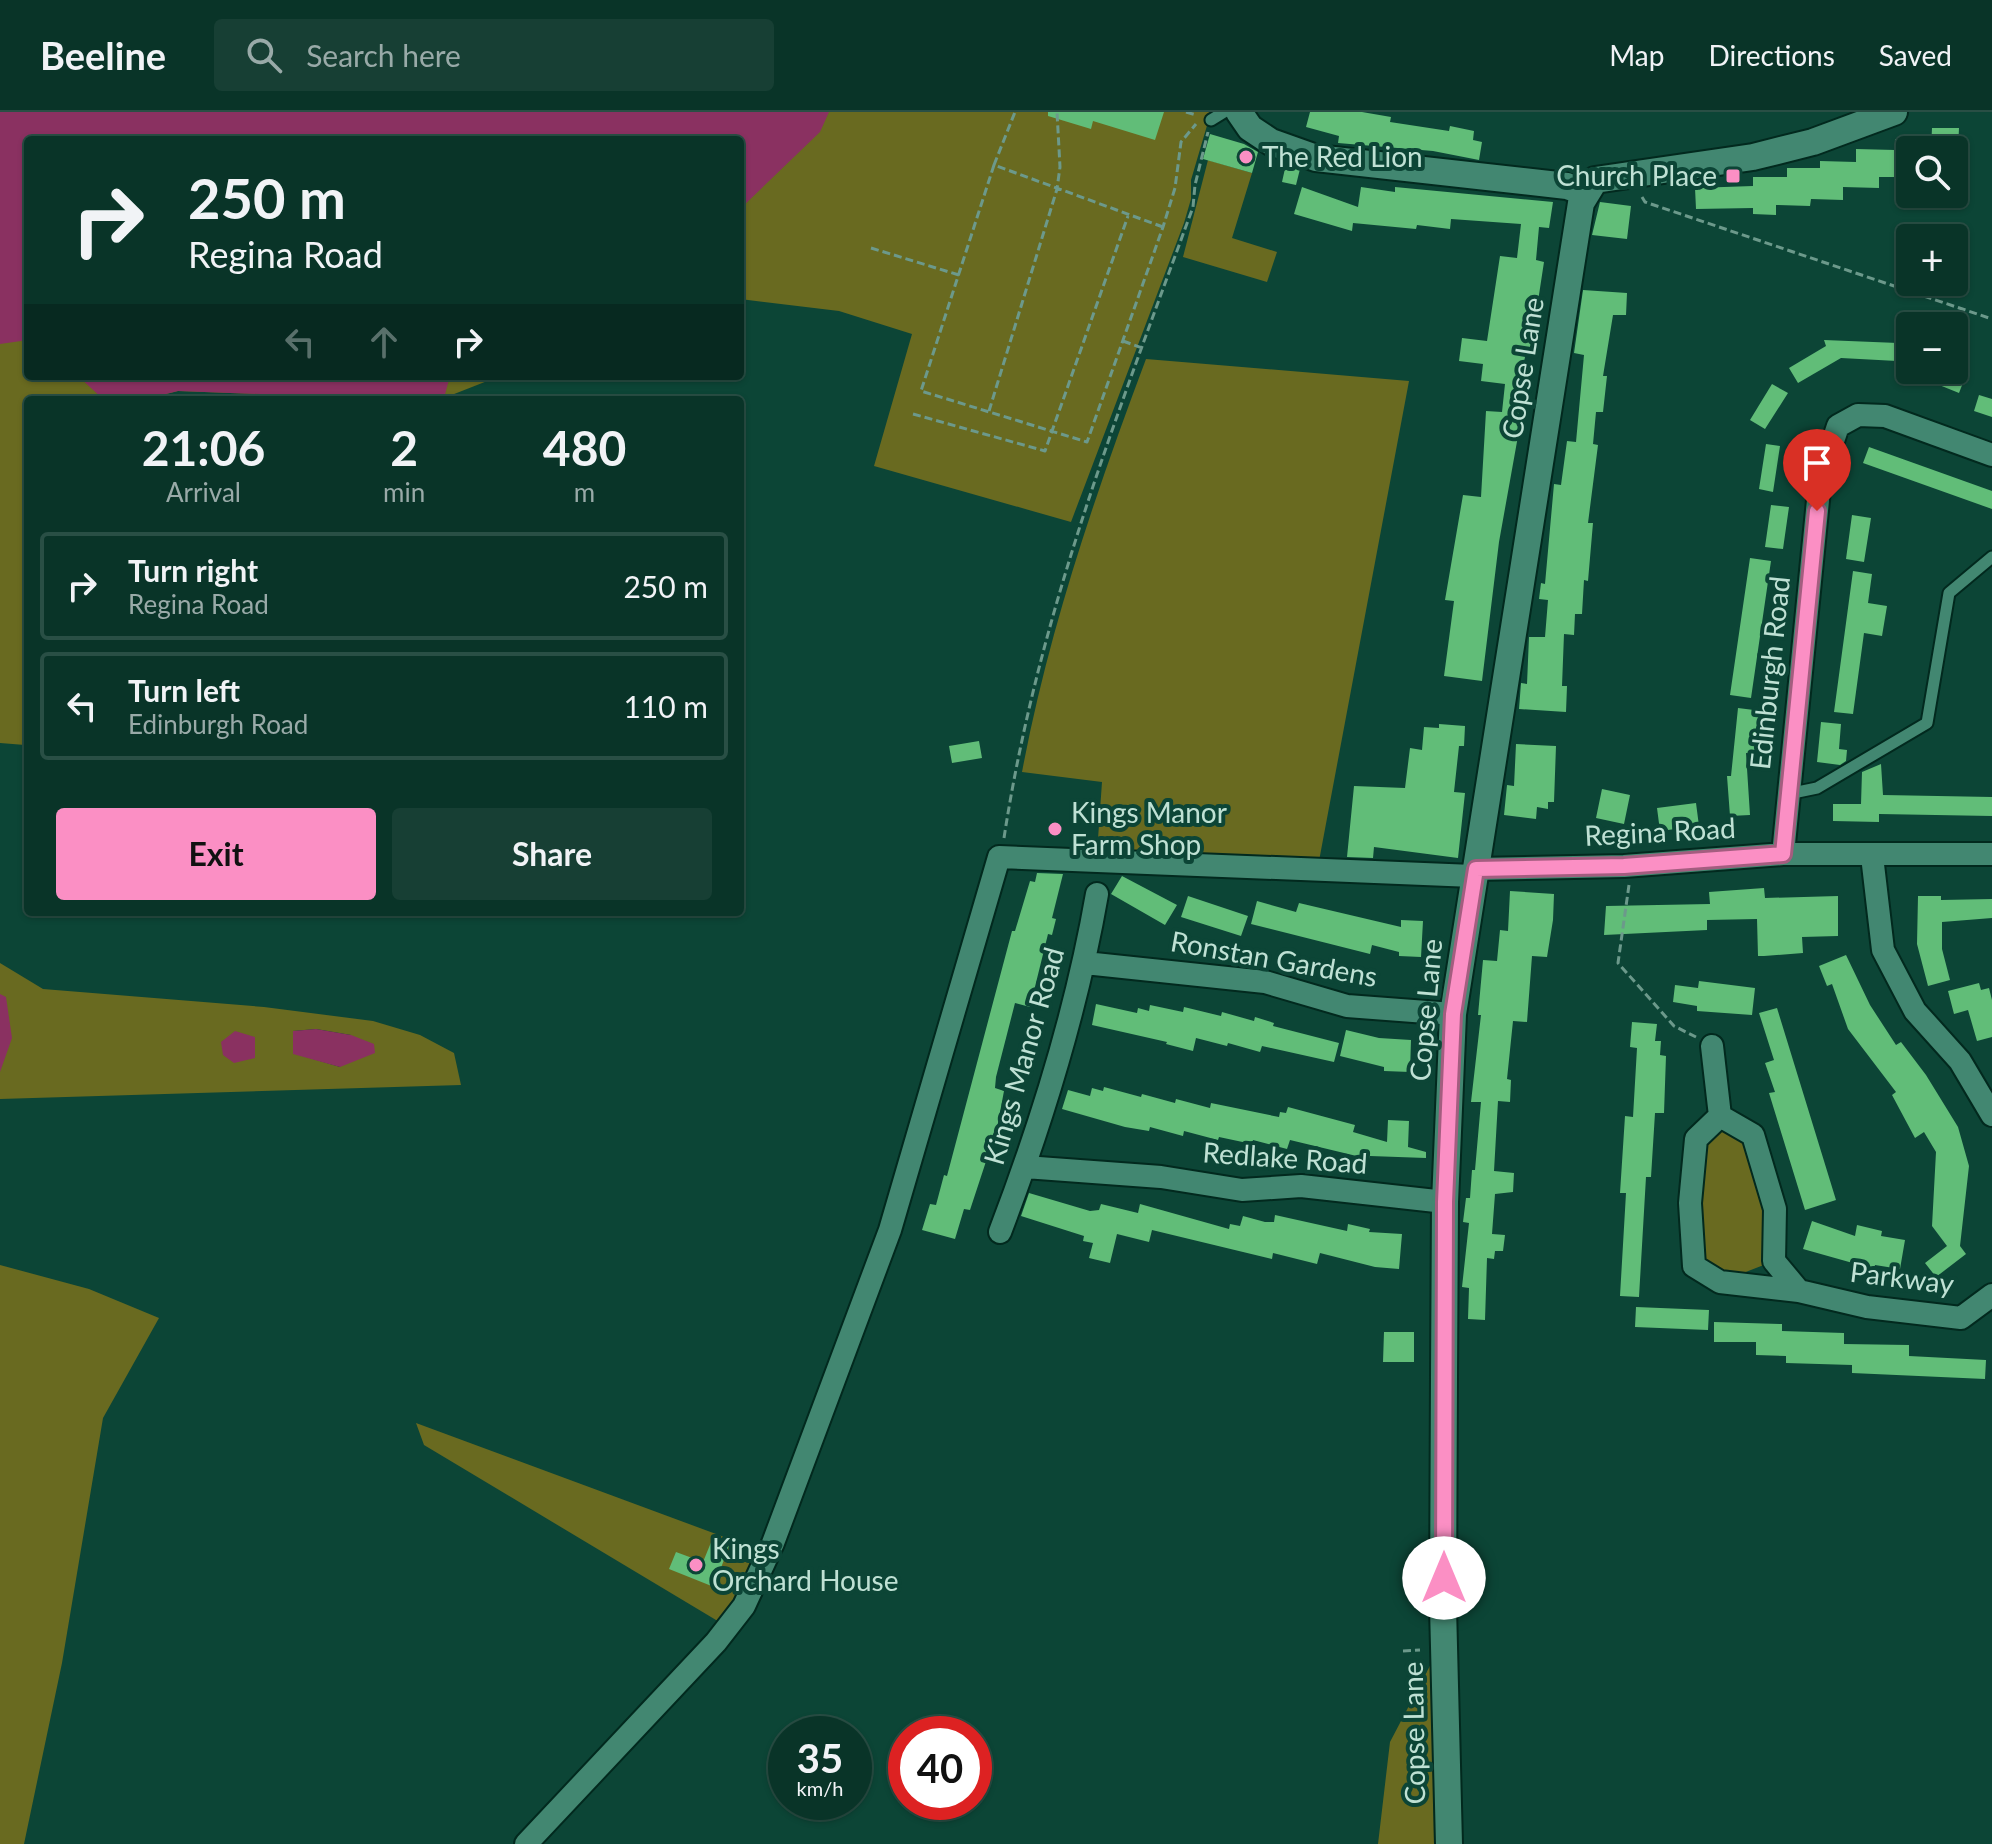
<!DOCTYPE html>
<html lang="en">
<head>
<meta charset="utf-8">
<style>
  body { margin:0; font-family:Lato,sans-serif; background:#173f34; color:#f1f3f6; height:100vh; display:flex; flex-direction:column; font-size:30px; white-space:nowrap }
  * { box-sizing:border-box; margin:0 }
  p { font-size:26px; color:#99aaa8 }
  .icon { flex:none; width:44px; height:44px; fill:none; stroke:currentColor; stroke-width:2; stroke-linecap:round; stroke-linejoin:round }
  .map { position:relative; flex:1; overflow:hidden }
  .details { position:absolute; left:24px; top:284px; width:720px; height:520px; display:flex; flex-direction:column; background:#093428; border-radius:8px; box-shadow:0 2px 6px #0004,0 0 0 2px #294f45 }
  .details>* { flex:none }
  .top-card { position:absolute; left:24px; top:24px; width:720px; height:244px; border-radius:8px; box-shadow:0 2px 6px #0004,0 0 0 2px #294f45; background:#093428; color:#f1f3f6; overflow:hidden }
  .controls { position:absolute; left:1896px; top:24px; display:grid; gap:16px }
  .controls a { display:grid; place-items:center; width:72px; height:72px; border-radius:8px; background:#093428; box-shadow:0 2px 6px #0004,0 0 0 2px #294f45; font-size:40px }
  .speed { position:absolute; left:768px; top:1604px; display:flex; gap:16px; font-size:40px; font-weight:700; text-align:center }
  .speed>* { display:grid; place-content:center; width:104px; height:104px; border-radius:50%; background:#093428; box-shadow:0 2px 6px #0004,0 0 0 2px #294f45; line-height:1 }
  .speed small { font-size:20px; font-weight:400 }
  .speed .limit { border:12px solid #d22; background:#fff; color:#111 }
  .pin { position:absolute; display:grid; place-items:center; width:68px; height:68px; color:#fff; margin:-82px -34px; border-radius:50% 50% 50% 0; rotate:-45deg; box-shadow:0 0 8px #0007 }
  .pin .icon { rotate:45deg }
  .me { position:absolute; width:88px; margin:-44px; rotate:0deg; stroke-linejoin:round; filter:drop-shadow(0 0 6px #0008) }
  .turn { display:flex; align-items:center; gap:28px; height:168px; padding:0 32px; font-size:36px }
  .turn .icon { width:104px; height:104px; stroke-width:2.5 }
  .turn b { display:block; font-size:56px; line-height:68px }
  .lanes { display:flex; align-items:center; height:76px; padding:0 32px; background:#0003; justify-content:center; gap:40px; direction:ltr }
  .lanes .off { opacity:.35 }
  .eta { display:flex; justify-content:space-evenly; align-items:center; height:136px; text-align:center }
  .eta b { font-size:48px; font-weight:700; line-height:56px }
  .action { display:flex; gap:16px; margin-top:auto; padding:16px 32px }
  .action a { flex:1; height:92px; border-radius:8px; background:#fb8fc4; color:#111; font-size:32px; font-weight:700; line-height:92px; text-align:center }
  .action a+a { background:#173f34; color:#f1f3f6 }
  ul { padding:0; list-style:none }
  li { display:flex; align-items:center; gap:24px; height:108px; margin:0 16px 12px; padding:0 16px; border:4px solid #294f45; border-radius:8px }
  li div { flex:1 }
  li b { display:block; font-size:30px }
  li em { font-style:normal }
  header { display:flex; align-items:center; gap:48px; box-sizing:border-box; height:112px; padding:0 40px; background:#093428; border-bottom:2px solid #294f45 }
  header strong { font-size:38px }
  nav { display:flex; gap:44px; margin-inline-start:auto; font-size:28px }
  .search { width:560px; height:72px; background:#173f34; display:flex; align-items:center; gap:20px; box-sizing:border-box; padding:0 28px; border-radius:8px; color:#99aaa8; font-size:30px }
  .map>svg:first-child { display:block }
  .green { fill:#696a20; fill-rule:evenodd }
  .water { fill:#8a3161 }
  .building { fill:#61bd78 }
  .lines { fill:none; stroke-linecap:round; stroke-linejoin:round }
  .service-casing { stroke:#02291e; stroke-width:15 }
  .minor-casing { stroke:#02291e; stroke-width:26 }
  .tertiary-casing { stroke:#02291e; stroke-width:30 }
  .path { stroke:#6c998b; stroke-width:3; stroke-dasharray:8 4; stroke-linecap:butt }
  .service { stroke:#428771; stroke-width:11 }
  .minor { stroke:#428771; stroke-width:22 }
  .tertiary { stroke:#428771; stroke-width:26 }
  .route-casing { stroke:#a35d7f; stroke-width:20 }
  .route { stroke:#fb8fc4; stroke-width:14 }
  .poi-dot { fill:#fb8fc4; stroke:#0c4536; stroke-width:3 }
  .labels { text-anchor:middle; stroke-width:8; stroke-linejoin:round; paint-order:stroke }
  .poi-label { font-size:28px; fill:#bfe1d4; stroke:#0c4536; text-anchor:start }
  .street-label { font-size:28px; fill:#bfe1d4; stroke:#0c4536 }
</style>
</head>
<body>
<header>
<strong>Beeline</strong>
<div class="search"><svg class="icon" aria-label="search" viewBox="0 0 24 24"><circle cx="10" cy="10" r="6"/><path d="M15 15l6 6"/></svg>Search here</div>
<nav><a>Map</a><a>Directions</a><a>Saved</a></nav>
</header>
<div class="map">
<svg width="1992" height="1732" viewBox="0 0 1992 1732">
  <rect width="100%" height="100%" fill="#0c4536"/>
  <path class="green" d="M550 0H1211L1191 68V87L1184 111 1071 410 874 354 912 222 839 199 740 187V28H530Z
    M1208 48 1252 61 1232 126 1277 140 1267 170 1183 145Z
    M0 141 28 153V264H500L444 286 418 288 178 279 142 288H28V620L25 633 0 631Z
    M1146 247 1409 269 1319 749 1097 741 1102 670 1022 660C1049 517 1095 383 1146 247Z
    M0 851 43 877 264 895 373 909 420 923 454 941 461 973 0 987ZM316 917 351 923 340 955 293 941V919Z
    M1720 1004 1753 1023 1774 1149 1720 1170 1694 1154 1696 1027Z
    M0 1153 89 1177 159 1206 103 1306 62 1551 24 1732H0Z
    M416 1311 762 1439 739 1489 721 1511 424 1333Z
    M1433 1548 1434 1732H1378L1390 1630Z"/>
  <path class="water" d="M0 0H829L820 20 740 97V28H28V228L0 232Z
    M78 264H450L444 286 418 288 178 279 142 288H104Z
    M0 882 6 885 12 926 0 960Z
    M316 917 351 923 374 932 375 941 340 955 293 942V919Z
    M235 919 255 925V946L234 951 223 943 221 930Z"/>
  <path class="building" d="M1048 0H1164L1155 28 1093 9 1091 17 1048 4Z
    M1310 0H1362L1391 5 1390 10 1449 19 1450 14 1474 19 1473 28 1482 30 1479 48 1433 39 1338 31 1339 24 1306 15Z
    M1932 16H1959L1958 38H1931Z
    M1210 22 1244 32 1258 40 1252 61 1203 47Z
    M1895 27H1910V65H1879V76L1843 75V88L1811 87 1810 94 1776 93V103L1753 102V96L1696 97 1695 76 1753 74V65H1787V56H1820V49L1856 50V37L1895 38Z
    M1286 52 1300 57 1296 73 1282 70Z
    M1302 75 1358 95 1361 75 1395 80V75L1553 90 1549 116 1539 115 1536 148 1544 150 1531 235H1527L1521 265 1518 324 1499 430 1482 569 1444 564 1454 489 1445 488 1463 383 1481 385 1486 299 1502 300 1505 272 1481 269 1483 252 1459 249 1462 226 1487 229 1500 144 1517 146 1521 112 1451 107 1450 117 1417 113 1416 117 1353 111 1352 119 1294 102Z
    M1600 90 1631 94 1627 127 1592 123Z
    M1583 178 1627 181 1626 203H1613L1603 264H1607L1603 300H1596L1593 332 1598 333 1588 411H1593L1588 469 1584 468 1582 502H1575L1574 523 1564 522 1562 574H1567L1566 600 1519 597 1521 571 1527 572 1529 525H1545L1548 488 1539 487 1541 471 1545 472 1554 372 1561 373 1567 329 1576 330 1584 243 1574 241Z
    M1824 228 1898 231 1897 249 1841 246 1798 271 1789 256 1826 234Z
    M1902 258H1950L1966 263 1959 281Z
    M1772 272 1788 281 1765 317 1750 308Z
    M1979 283 1992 287V305L1974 299Z
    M1766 332 1780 334 1773 380 1759 377Z
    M1869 335 1992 379V397L1863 351Z
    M1771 393 1789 395 1783 437 1765 435Z
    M1852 403 1871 406 1864 450 1846 447Z
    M1750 446 1771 449 1751 586 1730 583Z
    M1853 459 1872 462 1868 491 1887 494 1882 524 1864 521 1853 602 1834 600Z
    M1738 596 1762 599 1758 642 1746 641 1750 703 1730 704 1727 664H1731Z
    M1821 610 1841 612 1839 637 1847 638 1846 649 1840 653 1817 650Z
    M1439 612 1465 614 1464 634H1459L1454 680 1465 681 1458 746 1374 735 1373 746 1347 745 1354 674 1405 676 1410 636 1422 638 1424 615 1439 616Z
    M979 629 982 646 952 651 949 634Z
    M1516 632 1556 634 1554 690H1548V697L1537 695 1536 707 1504 703 1507 673 1514 674Z
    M1881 652 1883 683 1992 685V704L1879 702V710L1833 709V692H1861L1862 660Z
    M1602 677 1630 683 1624 712 1596 706Z
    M1696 691 1699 714 1660 719 1657 696Z
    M1037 761 1063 762 1052 806 1056 807 1052 823 1048 822 1030 895 1015 891 996 965 995 976 1004 979 997 1016 970 1098 964 1097 955 1127 922 1118 930 1092 936 1093 944 1063 947 1064 1012 819H1015L1030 769 1035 770Z
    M1122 764 1177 793 1165 813 1111 782Z
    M1764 776 1765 786 1838 784V824L1802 825 1803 841 1764 844H1758L1757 807 1707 808V818L1604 823 1606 794 1710 792 1709 780Z
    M1510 779 1554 782 1553 808 1547 845 1532 844 1527 910 1513 909 1507 967 1511 968 1510 990 1498 989 1494 1059 1514 1061 1513 1080 1495 1082 1492 1122 1505 1123 1503 1139H1495L1494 1147 1487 1146 1485 1208 1468 1207 1469 1176 1462 1175 1469 1111 1463 1110 1466 1086H1470L1472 1058H1475L1481 990H1471L1481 903H1478L1483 848 1497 849 1500 818 1508 819Z
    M1188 784 1248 804 1241 824 1181 805Z
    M1918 784H1941V788L1992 787V806L1942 810V837L1950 868 1928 874 1917 832Z
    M1257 789 1296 800 1299 791 1401 815V808L1423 809 1421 845 1399 844V840L1372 833 1370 842 1251 812Z
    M1846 843 1870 893 1896 933 1901 930 1926 963 1958 1015 1969 1054 1960 1134 1966 1142 1936 1165 1925 1151 1947 1134 1932 1114 1936 1040 1924 1020 1915 1026 1892 983 1896 980 1848 917 1832 872 1827 874 1819 854Z
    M1699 869 1755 876 1752 903 1697 899V894L1673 890 1675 873 1698 876Z
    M1979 871 1981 878 1989 876 1992 888V925L1977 929 1968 898 1954 902 1948 879Z
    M1096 892 1137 901 1138 896 1149 899 1150 893 1183 900 1184 895 1221 904 1222 900 1254 909 1255 905 1274 911 1273 914 1339 931 1334 950 1262 934 1260 940 1228 931 1227 934 1196 926 1193 939 1166 932 1167 930 1092 913Z
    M1777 896 1836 1088 1805 1098 1769 981 1775 980 1765 951 1774 948 1759 901Z
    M1632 910 1657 912 1655 929H1661L1660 943 1666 944 1664 1001H1655L1651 1065H1646L1639 1185 1620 1184 1626 1081H1620L1625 1004 1633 1005 1637 936 1630 935Z
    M1346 918 1379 926 1411 928 1410 960 1384 959V955L1340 944Z
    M1104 975 1141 985 1142 982 1175 991 1176 987 1210 996 1211 991 1279 1005 1280 1000 1286 1001 1288 995 1355 1013 1353 1020 1387 1030 1388 1008 1409 1009 1408 1035 1426 1040V1046L1370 1044 1369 1047 1290 1028 1287 1037 1253 1028 1252 1032 1219 1025 1218 1028 1184 1019 1183 1024 1150 1015 1149 1019 1125 1015 1062 997 1068 978 1090 984 1092 976 1103 979Z
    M1029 1081 1090 1099 1099 1098 1101 1092 1138 1101 1140 1092 1229 1117 1230 1112 1240 1114 1243 1104 1265 1110H1274L1275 1103 1347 1119 1348 1112 1370 1117 1369 1120 1402 1122 1399 1157 1375 1155 1320 1141 1317 1152 1273 1141 1272 1147 1152 1118 1149 1130 1117 1122 1110 1151 1089 1146 1093 1131 1083 1129 1084 1124 1021 1104Z
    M1812 1109 1855 1124 1857 1113 1882 1119 1881 1124 1905 1128 1900 1157 1875 1153 1874 1157 1803 1137Z
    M1636 1195 1709 1198 1708 1218 1635 1215Z
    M1714 1210 1782 1212V1219L1844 1221V1232L1909 1233V1244L1986 1248 1985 1267 1852 1261V1253L1786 1251V1244L1756 1243V1230H1714Z
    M1384 1220H1414V1250H1383Z
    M712 1428 729 1434 714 1475 669 1457 676 1440 703 1450Z"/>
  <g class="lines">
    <defs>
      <path id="service" d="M1211 8 1224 0
        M1788 682 1817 676 1927 611 1949 481 1992 445"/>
      <path id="minor" d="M1783 742 1820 368 1838 314 1858 303 1885 304 1992 343
        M1872 744 1883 838 1915 899 1960 949 1992 1003
        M1476 757 1624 754 1783 742H1992
        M1085 851 1265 870 1347 894 1453 902
        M1712 934 1720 1004
        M1720 1004 1753 1023 1775 1097 1774 1149 1799 1179 1867 1195 1961 1206 1992 1183
        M1720 1004 1696 1027 1690 1091 1694 1154 1720 1170 1799 1179
        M1025 1055 1161 1065 1242 1078 1301 1074 1445 1090
        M1000 1120C1042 1010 1077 897 1097 782
        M526 1732 716 1530 744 1494 773 1431 890 1118 999 745 1473 764"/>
      <path id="tertiary" d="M1239 0 1250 16 1271 30 1316 46 1567 74 1584 80
        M1449 1732 1443 1495 1444 1267 1445 1090 1453 902 1581 91 1595 68 1753 45 1813 30 1894 0"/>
    </defs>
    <use href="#service" class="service-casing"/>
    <use href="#minor" class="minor-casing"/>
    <use href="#tertiary" class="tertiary-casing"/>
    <path class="path" d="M1186 0 1196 3
      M994 53 1015 0
      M1642 85 1645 90 1992 207
      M1163 115 994 53 921 279 1087 330 1163 115 1175 76 1181 30 1196 12
      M871 136 959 163
      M1123 229 1142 236
      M989 299 1057 77 1060 55 1057 0
      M913 302 1045 339 1128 104
      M1004 726C1038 504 1117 304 1193 95L1195 73 1208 20
      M1629 773 1618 851 1674 914 1696 925
      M1403 1539 1420 1538"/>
    <use href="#service" class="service"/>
    <use href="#minor" class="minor"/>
    <use href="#tertiary" class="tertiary"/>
  </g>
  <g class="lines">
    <defs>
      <path id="route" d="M1444 1466 1445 1090 1453 902 1476 757 1624 754 1783 742 1817 399"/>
    </defs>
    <use href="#route" class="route-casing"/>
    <use href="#route" class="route"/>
  </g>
  <g class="poi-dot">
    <circle cx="1246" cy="45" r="8"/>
    <rect x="1725" y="56" width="16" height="16" rx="4"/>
    <circle cx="1055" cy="717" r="8"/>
    <circle cx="696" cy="1453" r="8"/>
  </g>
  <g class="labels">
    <g class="poi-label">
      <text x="1262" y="55">The Red Lion</text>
      <text x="1717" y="74" text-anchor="end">Church Place</text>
      <text x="1071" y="711">Kings Manor<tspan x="1071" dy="32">Farm Shop</tspan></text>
      <text x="712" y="1447">Kings<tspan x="712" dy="32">Orchard House</tspan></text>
    </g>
    <g class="street-label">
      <text transform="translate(1523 256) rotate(-81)" y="10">Copse Lane</text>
      <text transform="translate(1770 561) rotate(-84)" y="10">Edinburgh Road</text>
      <text transform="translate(1660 720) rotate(-3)" y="10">Regina Road</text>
      <text transform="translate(1274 847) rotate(10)" y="10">Ronstan Gardens</text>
      <text transform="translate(1426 898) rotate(-85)" y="10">Copse Lane</text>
      <text transform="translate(1024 944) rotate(-74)" y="10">Kings Manor Road</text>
      <text transform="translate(1285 1046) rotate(4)" y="10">Redlake Road</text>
      <text transform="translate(1902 1166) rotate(7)" y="10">Parkway</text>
      <text transform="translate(1414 1621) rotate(-91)" y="10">Copse Lane</text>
    </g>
  </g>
</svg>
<div class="controls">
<a><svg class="icon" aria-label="search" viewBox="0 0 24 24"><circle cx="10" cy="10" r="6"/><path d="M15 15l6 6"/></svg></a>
<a>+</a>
<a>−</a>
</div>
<div class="speed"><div>35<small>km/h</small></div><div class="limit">40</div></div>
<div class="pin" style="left:1817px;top:399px;background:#d93025"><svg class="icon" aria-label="arrive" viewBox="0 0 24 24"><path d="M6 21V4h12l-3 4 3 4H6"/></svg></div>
<svg class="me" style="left:1444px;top:1466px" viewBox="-20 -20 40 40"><circle r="19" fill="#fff"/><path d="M0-13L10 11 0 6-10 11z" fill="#fb8fc4"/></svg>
<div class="top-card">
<div class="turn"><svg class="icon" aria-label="right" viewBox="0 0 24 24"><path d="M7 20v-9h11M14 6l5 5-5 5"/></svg><div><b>250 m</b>Regina Road</div></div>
<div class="lanes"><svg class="icon off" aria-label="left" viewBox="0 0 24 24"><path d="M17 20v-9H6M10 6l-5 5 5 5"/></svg><svg class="icon off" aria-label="ahead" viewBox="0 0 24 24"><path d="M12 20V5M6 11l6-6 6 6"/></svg><svg class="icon" aria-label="right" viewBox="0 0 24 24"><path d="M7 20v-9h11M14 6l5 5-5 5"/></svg></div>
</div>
<section class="details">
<div class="eta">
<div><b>21:06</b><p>Arrival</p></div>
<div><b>2</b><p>min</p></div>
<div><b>480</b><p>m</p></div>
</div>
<ul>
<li><svg class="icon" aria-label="right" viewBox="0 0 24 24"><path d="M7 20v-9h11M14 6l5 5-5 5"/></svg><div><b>Turn right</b><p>Regina Road</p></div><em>250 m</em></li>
<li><svg class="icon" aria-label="left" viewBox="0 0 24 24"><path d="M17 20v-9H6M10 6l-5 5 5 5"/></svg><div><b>Turn left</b><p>Edinburgh Road</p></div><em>110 m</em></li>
</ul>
<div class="action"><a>Exit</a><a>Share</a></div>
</section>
</div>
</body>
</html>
